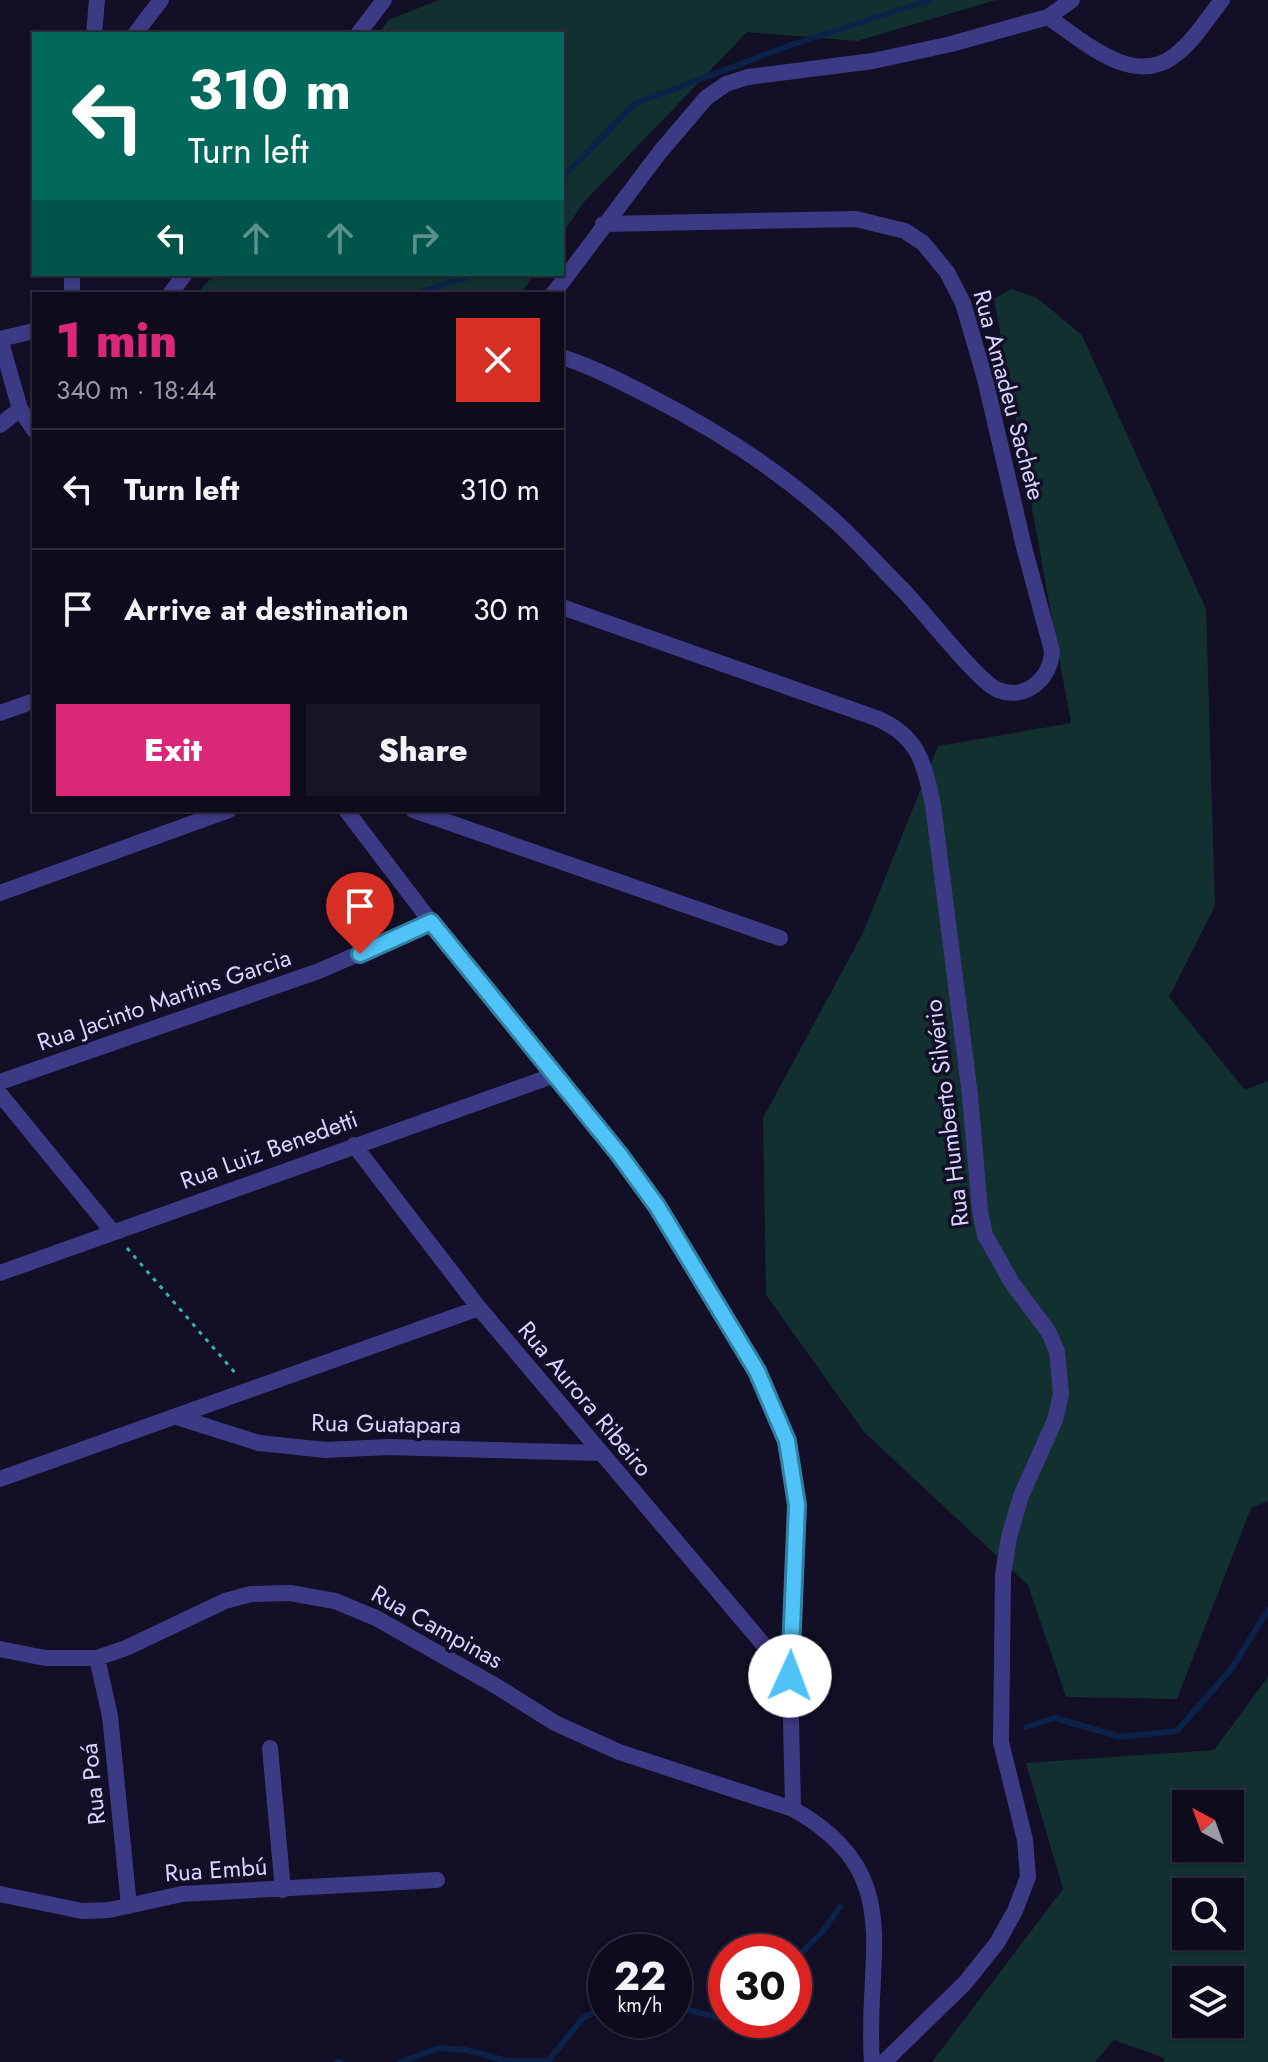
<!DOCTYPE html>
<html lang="en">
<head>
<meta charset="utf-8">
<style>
  body { margin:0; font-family:Jost,sans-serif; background:#171425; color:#f1f3f6; height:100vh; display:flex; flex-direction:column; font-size:30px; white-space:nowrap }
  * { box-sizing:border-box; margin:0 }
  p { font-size:26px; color:#9b9ba3 }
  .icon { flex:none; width:44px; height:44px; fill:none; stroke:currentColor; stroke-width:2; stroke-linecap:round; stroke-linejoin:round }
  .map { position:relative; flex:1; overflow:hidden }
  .drawer { position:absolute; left:32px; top:292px; width:532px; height:520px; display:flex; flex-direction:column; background:#0e0b1c; border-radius:0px; box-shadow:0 2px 6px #0004,0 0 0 2px #2e2b3b }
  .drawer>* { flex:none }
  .banner { position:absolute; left:32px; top:32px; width:532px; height:244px; border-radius:0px; box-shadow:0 2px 6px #0004,0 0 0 2px #2e2b3b; background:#00695c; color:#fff; overflow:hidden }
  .needle { width:52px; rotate:319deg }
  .buttons { position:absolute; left:1172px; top:1790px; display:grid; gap:16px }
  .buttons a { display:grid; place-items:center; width:72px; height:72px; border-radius:0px; background:#0e0b1c; box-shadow:0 2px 6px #0004,0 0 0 2px #2e2b3b; font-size:40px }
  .speed { position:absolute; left:588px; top:1934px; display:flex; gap:16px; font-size:40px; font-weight:700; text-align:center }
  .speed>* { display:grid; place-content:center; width:104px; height:104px; border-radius:50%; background:#0e0b1c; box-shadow:0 2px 6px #0004,0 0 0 2px #2e2b3b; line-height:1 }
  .speed small { font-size:20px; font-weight:400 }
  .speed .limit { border:12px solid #d22; background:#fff; color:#111 }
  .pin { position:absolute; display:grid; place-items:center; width:68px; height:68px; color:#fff; margin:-82px -34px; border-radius:50% 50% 50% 0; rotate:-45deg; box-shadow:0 0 8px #0007 }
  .pin .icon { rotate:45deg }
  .me { position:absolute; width:88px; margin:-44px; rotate:2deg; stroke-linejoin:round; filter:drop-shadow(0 0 6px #0008) }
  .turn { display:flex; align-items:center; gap:28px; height:168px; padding:0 24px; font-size:36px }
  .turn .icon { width:104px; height:104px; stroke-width:2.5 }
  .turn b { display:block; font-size:56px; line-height:68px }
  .lanes { display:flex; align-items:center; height:76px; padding:0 24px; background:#0003; justify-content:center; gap:40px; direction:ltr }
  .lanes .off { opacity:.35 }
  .round { display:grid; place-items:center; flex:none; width:84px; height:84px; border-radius:0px; background:#171425 }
  .headline { display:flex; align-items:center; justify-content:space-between; height:136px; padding:0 24px }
  h1 { font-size:48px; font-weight:800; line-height:60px; color:#db2777 }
  .action { display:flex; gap:16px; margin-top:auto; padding:16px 24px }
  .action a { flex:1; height:92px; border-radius:0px; background:#db2777; color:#fff; font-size:32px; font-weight:800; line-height:92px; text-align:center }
  .action a+a { background:#171425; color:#f1f3f6 }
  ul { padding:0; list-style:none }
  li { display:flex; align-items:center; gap:24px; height:120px; padding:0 24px; border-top:2px solid #2e2b3b }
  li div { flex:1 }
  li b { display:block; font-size:30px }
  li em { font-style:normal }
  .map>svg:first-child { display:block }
  .green { fill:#12302f; fill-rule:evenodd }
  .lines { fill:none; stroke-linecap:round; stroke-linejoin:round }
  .stream { stroke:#0c2248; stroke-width:6 }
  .path { stroke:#2fb8b0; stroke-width:3; stroke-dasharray:4 6; stroke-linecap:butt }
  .minor { stroke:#3d3a85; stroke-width:16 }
  .route-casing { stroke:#337fa1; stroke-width:20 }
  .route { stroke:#4fc3f7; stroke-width:14 }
  .labels { text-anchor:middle; stroke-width:7; stroke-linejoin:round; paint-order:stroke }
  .street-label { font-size:24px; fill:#d9d4ff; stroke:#130f26 }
</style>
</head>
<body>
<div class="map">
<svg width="1268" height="2062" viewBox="0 0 1268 2062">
  <rect width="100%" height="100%" fill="#130f26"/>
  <path class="green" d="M439 0H996L857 41 747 32 584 202 562 234V34H379L388 20Z
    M215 274H534L521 294H196Z
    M1011 289 1037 298 1082 335 1206 609 1215 906 1169 997 1245 1090 1268 1081V1501L1251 1508 1177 1699 1066 1697 1028 1585 864 1432 766 1295 763 1118 863 933 938 746 1071 723 994 299Z
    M1268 1677V2062H1164V2058L1114 2040 1095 2062H932L1063 1889 1026 1763 1214 1750ZM1186 1804H1230V1848H1186ZM1186 1892H1230V1936H1186ZM1186 1980H1230V2024H1186Z"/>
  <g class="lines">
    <path class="stream" d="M562 178 634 104 791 45 930 0
      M415 294 464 278 468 274
      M1026 1727 1055 1718 1121 1737 1177 1731 1232 1668 1268 1610
      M794 1960 822 1932 840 1907
      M674 2006 719 2018 726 2017
      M337 2062H340
      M400 2062 439 2048 467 2050 507 2061H548L583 2018 606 2006"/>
    <path class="path" d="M127 1248 237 1375"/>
    <path class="minor" d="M1048 17C1081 39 1132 88 1174 56 1193 42 1207 19 1222 0
      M94 34 97 0
      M135 34 161 0
      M358 34 384 0
      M72 274V294
      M170 294 185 274
      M553 294 660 152 706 98 726 84 748 77 873 61 951 44 1048 17 1072 0
      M0 339 20 409 34 430
      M0 339 34 331
      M562 357C593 367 622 382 651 397 718 431 782 472 837 523 860 544 880 567 902 589 922 609 978 682 998 690 1026 701 1051 678 1052 651L1024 547 985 379 963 303 947 272 923 243 905 231 856 219 603 224
      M0 425 20 409
      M562 607 876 718C919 736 924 763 933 805L970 1095 980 1211 985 1235 1012 1283 1048 1331 1057 1351 1061 1394 1055 1420 1021 1496 1009 1537 1003 1575 1001 1742 1025 1840 1028 1877 1015 1911 997 1943 965 1983 884 2062
      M0 713 34 701
      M346 810 431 922 619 1154 657 1206 757 1371 776 1411 787 1441 797 1505 790 1676 793 1809
      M413 810 780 938
      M0 893 229 810
      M0 1082 319 971 431 922
      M0 1094 112 1231
      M354 1145 479 1308 790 1676
      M0 1273 555 1075
      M177 1417 259 1443 326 1450 388 1447 599 1453
      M0 1479 479 1308
      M0 1649 45 1658H97L126 1648 225 1601 251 1594 290 1593 335 1601 376 1618 496 1686 555 1723 619 1752 793 1809C909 1874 864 1954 872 2062
      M97 1658 110 1716 129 1906
      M270 1748 283 1890
      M0 1894 82 1911 109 1910 182 1894 437 1880"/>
  </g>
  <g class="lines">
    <defs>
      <path id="route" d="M360 954 431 922 619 1154 657 1206 757 1371 787 1441 797 1505 790 1676"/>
    </defs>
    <use href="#route" class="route-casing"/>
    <use href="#route" class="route"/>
  </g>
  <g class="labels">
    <g class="street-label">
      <text transform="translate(1009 395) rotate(75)" y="8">Rua Amadeu Sachete</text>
      <text transform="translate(164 1000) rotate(-19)" y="8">Rua Jacinto Martins Garcia</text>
      <text transform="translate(947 1113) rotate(-97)" y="8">Rua Humberto Silvério</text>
      <text transform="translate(269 1150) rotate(-20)" y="8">Rua Luiz Benedetti</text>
      <text transform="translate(585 1399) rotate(50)" y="8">Rua Aurora Ribeiro</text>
      <text transform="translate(386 1424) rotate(1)" y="8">Rua Guatapara</text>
      <text transform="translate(437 1627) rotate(29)" y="8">Rua Campinas</text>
      <text transform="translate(93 1784) rotate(-96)" y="8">Rua Poá</text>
      <text transform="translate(216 1870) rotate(-4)" y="8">Rua Embú</text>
    </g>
  </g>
</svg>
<div class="buttons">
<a><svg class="needle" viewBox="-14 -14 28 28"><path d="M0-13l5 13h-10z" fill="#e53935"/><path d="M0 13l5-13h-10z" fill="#9b9ba3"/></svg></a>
<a><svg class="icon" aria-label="search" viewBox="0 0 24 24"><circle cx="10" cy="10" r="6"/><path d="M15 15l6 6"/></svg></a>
<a><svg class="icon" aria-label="layers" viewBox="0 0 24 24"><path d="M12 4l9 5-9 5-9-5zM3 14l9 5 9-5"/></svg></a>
</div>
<div class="speed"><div>22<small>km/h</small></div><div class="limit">30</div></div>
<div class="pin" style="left:360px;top:954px;background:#d93025"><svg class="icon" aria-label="arrive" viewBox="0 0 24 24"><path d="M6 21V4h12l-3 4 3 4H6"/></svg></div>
<svg class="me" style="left:790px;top:1676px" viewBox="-20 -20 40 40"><circle r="19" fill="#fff"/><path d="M0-13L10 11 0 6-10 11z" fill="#4fc3f7"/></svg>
<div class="banner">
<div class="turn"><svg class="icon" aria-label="left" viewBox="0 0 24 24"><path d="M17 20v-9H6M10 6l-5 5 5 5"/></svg><div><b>310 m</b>Turn left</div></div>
<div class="lanes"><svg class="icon" aria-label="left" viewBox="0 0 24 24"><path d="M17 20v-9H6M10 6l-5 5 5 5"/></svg><svg class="icon off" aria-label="ahead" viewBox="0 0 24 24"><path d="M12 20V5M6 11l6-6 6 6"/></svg><svg class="icon off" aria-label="ahead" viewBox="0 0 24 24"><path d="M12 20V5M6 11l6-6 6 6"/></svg><svg class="icon off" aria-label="right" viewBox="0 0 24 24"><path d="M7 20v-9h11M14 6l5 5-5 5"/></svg></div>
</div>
<section class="drawer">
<div class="headline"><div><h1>1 min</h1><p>340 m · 18:44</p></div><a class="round" style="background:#d93025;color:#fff"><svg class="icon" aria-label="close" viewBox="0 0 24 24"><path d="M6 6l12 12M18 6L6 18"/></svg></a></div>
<ul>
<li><svg class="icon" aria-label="left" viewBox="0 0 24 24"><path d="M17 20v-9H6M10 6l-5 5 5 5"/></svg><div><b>Turn left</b></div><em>310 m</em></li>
<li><svg class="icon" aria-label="arrive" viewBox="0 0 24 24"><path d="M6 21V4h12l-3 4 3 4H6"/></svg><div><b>Arrive at destination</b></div><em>30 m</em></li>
</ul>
<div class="action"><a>Exit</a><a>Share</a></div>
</section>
</div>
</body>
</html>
